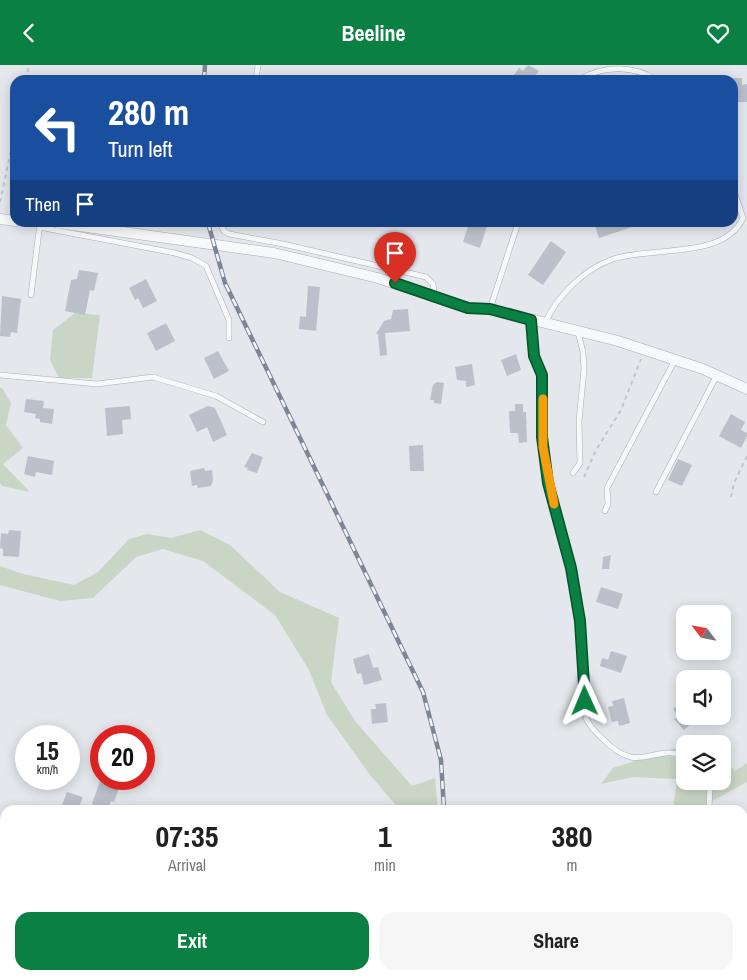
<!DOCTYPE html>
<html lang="en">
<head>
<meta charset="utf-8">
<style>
  body { margin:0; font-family:"Archivo Narrow",sans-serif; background:#f6f6f6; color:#202124; height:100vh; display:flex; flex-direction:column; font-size:19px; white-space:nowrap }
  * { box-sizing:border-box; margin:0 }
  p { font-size:16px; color:#757577 }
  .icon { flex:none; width:28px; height:28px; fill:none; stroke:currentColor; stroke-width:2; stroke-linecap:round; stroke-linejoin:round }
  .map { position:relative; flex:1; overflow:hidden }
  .details { position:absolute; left:0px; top:740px; width:748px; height:175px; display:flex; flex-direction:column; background:#fff; border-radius:15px 15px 0 0; box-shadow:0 2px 12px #0003 }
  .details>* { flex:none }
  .hud { position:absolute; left:10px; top:10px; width:728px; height:152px; border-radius:15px; box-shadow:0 2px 12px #0003; background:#1a4fa0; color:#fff; overflow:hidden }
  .needle { width:32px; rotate:302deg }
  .buttons { position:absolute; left:676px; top:540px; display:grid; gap:10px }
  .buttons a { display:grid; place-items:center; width:55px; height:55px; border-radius:10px; background:#fff; box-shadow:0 2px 12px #0003; font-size:25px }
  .speed { position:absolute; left:15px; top:660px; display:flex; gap:10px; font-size:25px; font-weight:700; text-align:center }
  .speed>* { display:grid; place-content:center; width:65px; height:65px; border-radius:50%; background:#fff; box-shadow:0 2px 12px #0003; line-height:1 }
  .speed small { font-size:12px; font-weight:400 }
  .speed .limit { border:8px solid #d22; background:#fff; color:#111 }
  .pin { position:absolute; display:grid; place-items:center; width:42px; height:42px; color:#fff; margin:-51px -21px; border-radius:50% 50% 50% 0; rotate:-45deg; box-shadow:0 0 5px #0007 }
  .pin .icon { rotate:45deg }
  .me { position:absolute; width:55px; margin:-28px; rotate:359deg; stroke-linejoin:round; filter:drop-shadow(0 0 4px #0008) }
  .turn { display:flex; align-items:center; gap:18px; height:105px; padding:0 15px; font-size:22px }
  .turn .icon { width:65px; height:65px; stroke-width:2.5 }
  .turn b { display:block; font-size:35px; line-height:42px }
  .then { display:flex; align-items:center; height:48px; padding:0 15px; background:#0003; gap:10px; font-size:19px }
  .eta { display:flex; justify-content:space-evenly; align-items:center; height:85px; text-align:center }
  .eta b { font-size:30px; font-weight:700; line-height:35px }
  .button { display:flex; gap:10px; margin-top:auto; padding:10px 15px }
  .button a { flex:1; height:58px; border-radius:15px; background:#0b8043; color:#fff; font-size:20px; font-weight:700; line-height:58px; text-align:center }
  .button a+a { background:#f6f6f6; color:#202124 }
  header { display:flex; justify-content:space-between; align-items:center; height:65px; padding:0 15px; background:#0b8043; color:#fff; font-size:22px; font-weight:700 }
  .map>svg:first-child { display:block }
  .green { fill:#c9d6c5 }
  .building { fill:#bbc0ca }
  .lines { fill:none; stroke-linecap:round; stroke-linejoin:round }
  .lane-casing { stroke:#a9aeb7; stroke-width:6 }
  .street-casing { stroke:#a9aeb7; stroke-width:11 }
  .path { stroke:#c2c5cb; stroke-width:2; stroke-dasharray:4 4; stroke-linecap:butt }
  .lane { stroke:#f7f8fa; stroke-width:5 }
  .street { stroke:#f7f8fa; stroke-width:10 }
  .rail-casing { stroke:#7d8696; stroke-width:4.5 }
  .rail { stroke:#f4f6f9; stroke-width:2.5; stroke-dasharray:8; stroke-linecap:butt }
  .route-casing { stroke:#07532c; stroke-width:12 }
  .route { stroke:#0b8043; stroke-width:9 }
  .slow { stroke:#f59e0b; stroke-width:9 }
</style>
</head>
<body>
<header><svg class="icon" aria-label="back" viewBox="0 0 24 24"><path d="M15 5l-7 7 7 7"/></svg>Beeline<svg class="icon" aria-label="heart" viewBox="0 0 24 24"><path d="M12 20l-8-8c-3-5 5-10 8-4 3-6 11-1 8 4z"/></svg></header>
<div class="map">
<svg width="747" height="915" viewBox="0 0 747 915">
  <rect width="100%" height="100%" fill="#e4e7ec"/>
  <path class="green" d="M75 248 100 250 92 313H59L50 295 53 265Z
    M0 323H2L11 338 6 360 23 383 3 399 30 427 2 421 0 418Z
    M200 465 230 480 280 527 339 553 331 617 355 656 412 721 435 713 438 745H400L370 710 327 650 309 605 275 550 203 496 163 484 136 492 93 533 60 536 0 520V501L23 509 74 520 98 507 129 474 147 469 171 473Z
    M685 680V716H722L723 696 735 706 747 698V717L705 740 708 745H673L677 714 633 712 601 719 613 703Z
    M468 910H489V912L500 910H568L563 915H469Z"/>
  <path class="building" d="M528 0 539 6 532 15H510L519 3 523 6Z
    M732 13H742V20L747 19V37H732Z
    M469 158H488L480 183 463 177Z
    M594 158H641V159L599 173Z
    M551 176 566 187 543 220 528 210Z
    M79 205 98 208 94 226 90 225 85 250 65 246 71 215 77 214Z
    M146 214 157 236 143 243 138 233 135 235 129 223Z
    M308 221 320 222 316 266 299 264 300 251 306 252Z
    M2 231 21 234 17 268 11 267 10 272 0 271Z
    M408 244 410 266 385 268 387 290 380 291 378 269H376L384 256 391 254 393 245Z
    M166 258 175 276 156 286 147 268Z
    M218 286 229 306 214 314 204 293Z
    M516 289 521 305 507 311 501 295Z
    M472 299 475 320 466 322V316L457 315 455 302Z
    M437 317 444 318 441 339 434 338V335H430L433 320Z
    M26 334 44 336 43 343 54 344 52 359 40 357V354L35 353 36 349 24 347Z
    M515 339H523V347H526L527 377 519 378 518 368H510L509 346H515Z
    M130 341 131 354 122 355 123 369 107 371 105 343Z
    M208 341 215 343 227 370 213 377 207 362 197 367 189 350Z
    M731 349 745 357 741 365 747 368V371L741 383 719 371Z
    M423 380 424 406H410L409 381Z
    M252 388 263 392 257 408 247 405 248 403 244 402Z
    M28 391 54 396 52 410 36 407 35 412 24 409Z
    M678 394 692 400 682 421 668 415Z
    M204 403 205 406 212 405 213 415 211 421 198 423 197 420 192 421 190 406Z
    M9 465 21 466 19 492 3 491V484L0 483 1 468 8 469Z
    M611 490 609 504H602L603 492Z
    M601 522 623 529 618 544 596 537Z
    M611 586 627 591 621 608 600 601 602 593 608 595Z
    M369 589 373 603 378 602 382 615 364 620 361 608 357 609 353 594Z
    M624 633 630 658 619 661 618 656 612 657 608 642 613 641 612 636Z
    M681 637 685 642V651H700L684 665 674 654 678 651 673 644Z
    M386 638 388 657 372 659 371 644H376L375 639Z
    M104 714H122L114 737 111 736 108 745 92 739 100 716 103 717Z
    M67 727 83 732 78 745 62 740Z"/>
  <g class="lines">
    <defs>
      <path id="lane" d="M256 15 258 0
        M579 15C603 0 633 0 657 15
        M220 158 224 166 229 169 283 179 426 212 433 219 435 232
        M39 162 175 188 192 193 206 201 229 255V273
        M31 230 40 158
        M490 244 518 158
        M531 255 534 291 542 309V372L549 418 571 503 581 556 586 653C590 662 596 668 603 674 640 712 651 678 685 691
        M545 258C557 231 584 204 613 194 652 181 724 195 743 153L732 120
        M0 310 97 319 153 312 216 331 263 357
        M573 408 580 398 579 356 584 304 583 287 578 267
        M656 427 717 310
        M605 446 608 439 607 423 675 295
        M709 745 710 716
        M195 915 196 910
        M570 915 576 910
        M651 915 652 910"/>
      <path id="street" d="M0 154 15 156
        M58 158 274 188 378 213 468 243 490 244 618 276 703 304 747 324
        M0 765 5 766
        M271 915 272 910"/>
    </defs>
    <use href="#lane" class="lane-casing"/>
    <use href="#street" class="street-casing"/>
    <path class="path" d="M26 15 29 0
      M0 137 15 66
      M584 412 596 385 621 345 641 294
      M731 432 734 418 747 391
      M0 900 5 901
      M59 910 107 915"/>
    <use href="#lane" class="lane"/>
    <use href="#street" class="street"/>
    <defs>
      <path id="rail" d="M204 15 205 0
        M208 158 225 218 423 627 441 695 444 745
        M420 915 423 910"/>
    </defs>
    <use href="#rail" class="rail-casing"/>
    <use href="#rail" class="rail"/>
  </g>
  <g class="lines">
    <defs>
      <path id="route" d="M395 218 468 243 490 244 531 255 534 291 542 310V372L548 418 571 503 580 556 585 636"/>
    </defs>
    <use href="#route" class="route-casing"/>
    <use href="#route" class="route"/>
    <path class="slow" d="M543 334V382L554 439"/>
  </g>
</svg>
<div class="buttons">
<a><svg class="needle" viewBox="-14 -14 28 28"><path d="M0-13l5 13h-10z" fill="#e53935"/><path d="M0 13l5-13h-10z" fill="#757577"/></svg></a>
<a><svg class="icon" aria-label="sound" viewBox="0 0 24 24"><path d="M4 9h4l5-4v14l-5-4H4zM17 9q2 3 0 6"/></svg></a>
<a><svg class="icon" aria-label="layers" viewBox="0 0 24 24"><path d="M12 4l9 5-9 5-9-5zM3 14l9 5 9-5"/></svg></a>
</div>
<div class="speed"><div>15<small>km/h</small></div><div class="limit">20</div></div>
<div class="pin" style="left:395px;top:218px;background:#d93025"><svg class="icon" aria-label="arrive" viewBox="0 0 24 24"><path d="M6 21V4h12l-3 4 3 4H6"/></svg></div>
<svg class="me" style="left:585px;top:636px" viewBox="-20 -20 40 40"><path d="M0-17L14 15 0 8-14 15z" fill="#0b8043" stroke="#fff" stroke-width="4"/></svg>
<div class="hud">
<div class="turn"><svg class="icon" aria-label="left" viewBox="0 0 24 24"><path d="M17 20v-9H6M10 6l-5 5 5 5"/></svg><div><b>280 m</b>Turn left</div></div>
<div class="then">Then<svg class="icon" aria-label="arrive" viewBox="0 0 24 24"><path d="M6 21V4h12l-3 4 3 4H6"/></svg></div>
</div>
<section class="details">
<div class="eta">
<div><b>07:35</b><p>Arrival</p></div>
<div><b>1</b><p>min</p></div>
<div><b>380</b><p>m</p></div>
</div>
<div class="button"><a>Exit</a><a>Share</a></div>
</section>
</div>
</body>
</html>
